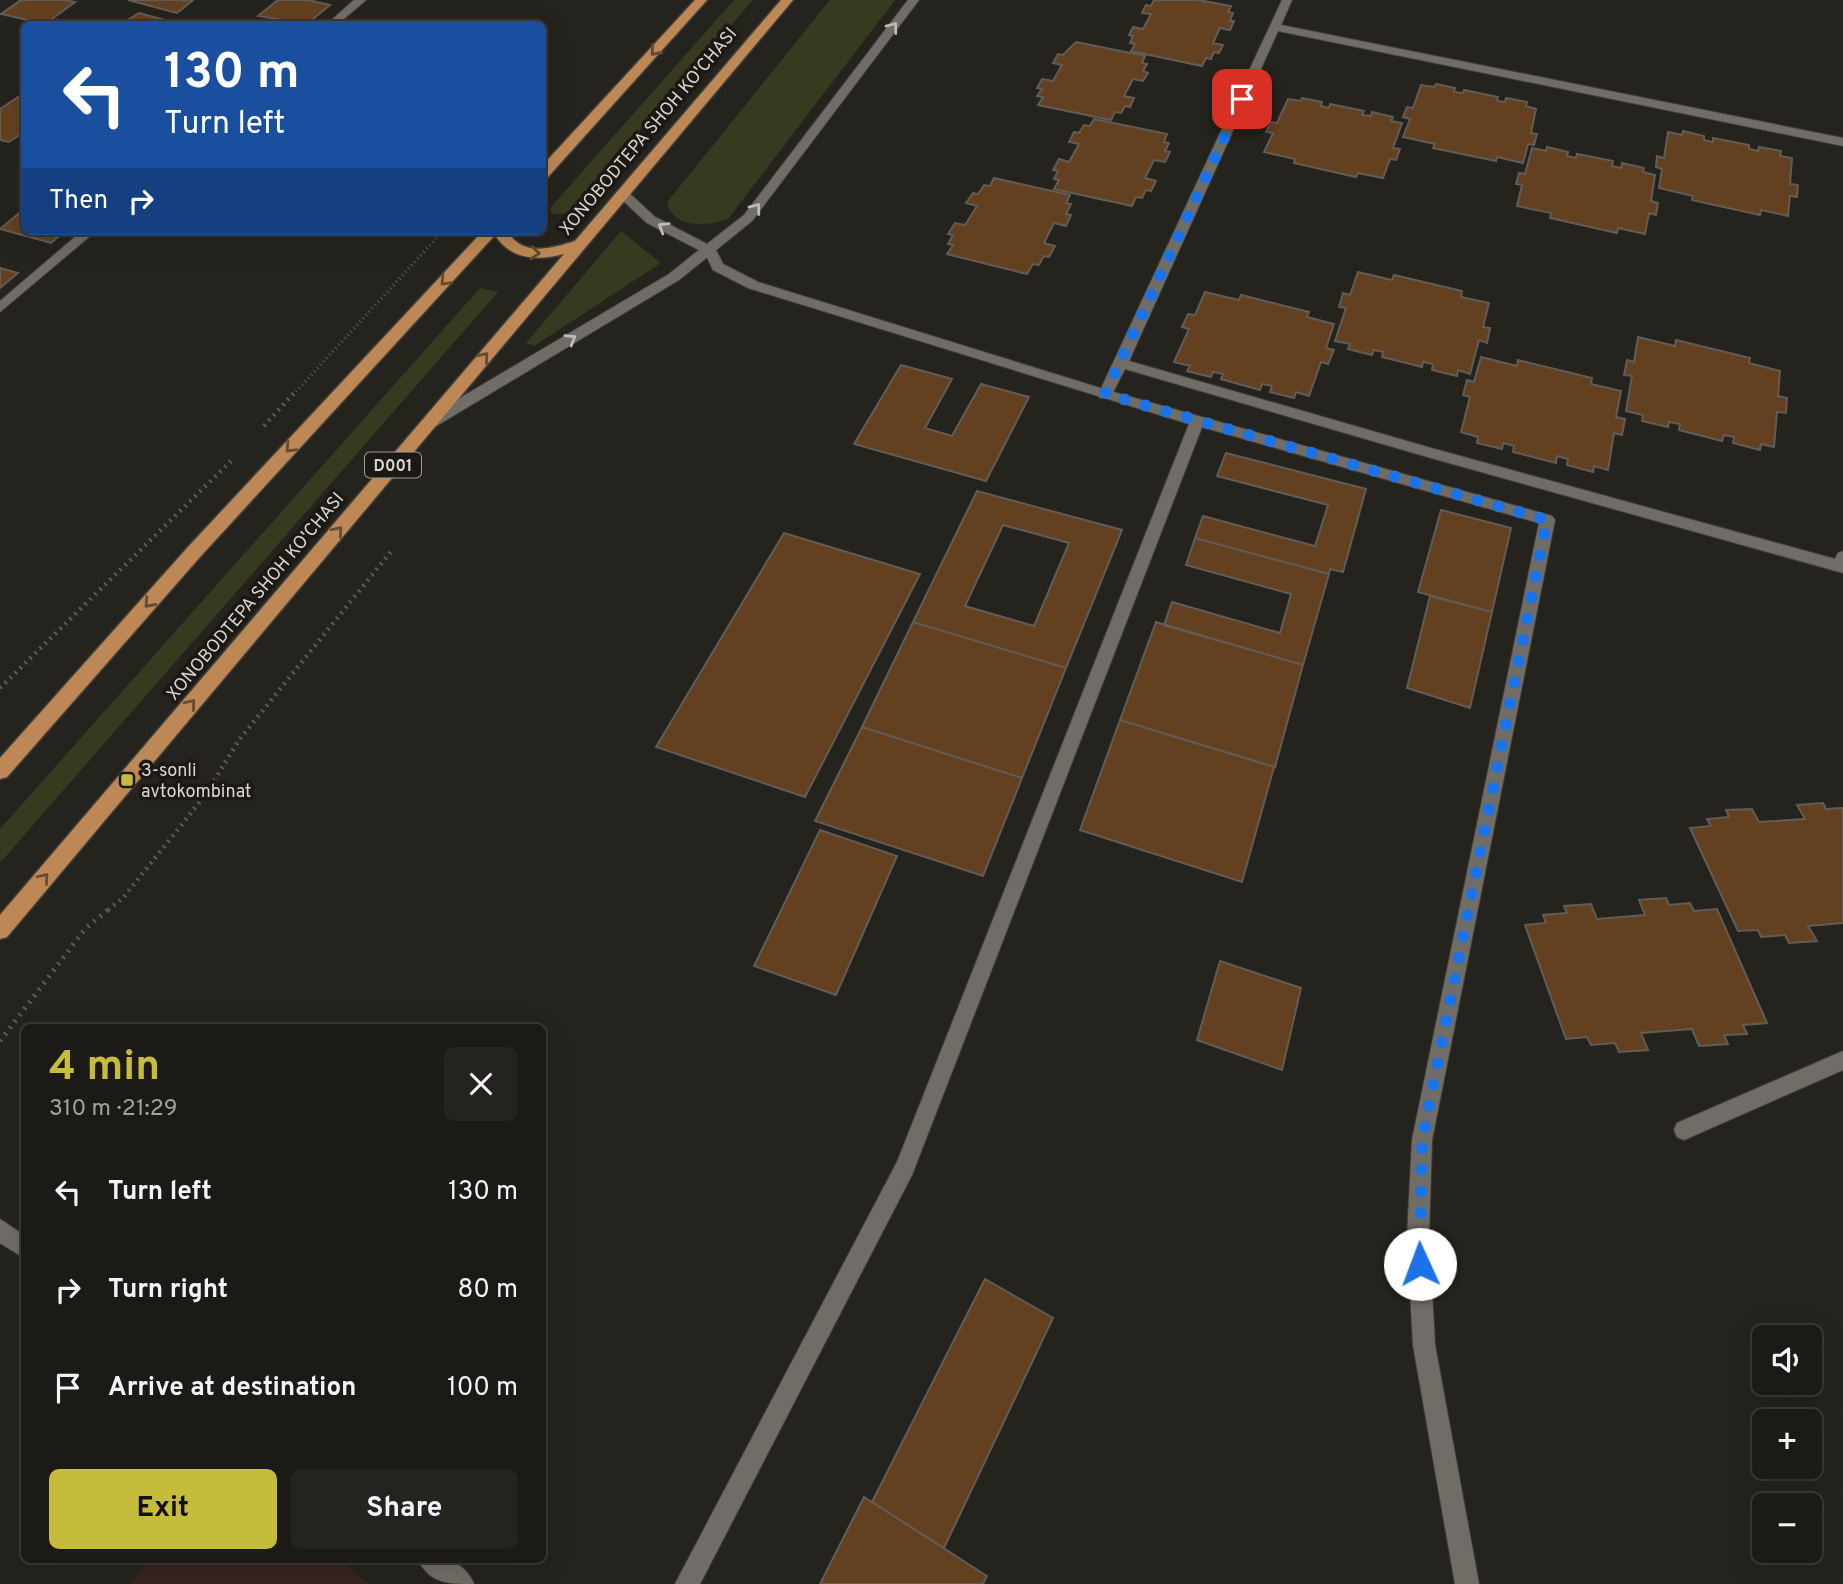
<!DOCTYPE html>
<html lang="en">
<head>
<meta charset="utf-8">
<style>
  body { margin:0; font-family:Overpass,sans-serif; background:#25231f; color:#f1f3f6; height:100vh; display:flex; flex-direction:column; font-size:26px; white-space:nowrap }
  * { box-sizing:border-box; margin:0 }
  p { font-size:23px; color:#a0a1a1 }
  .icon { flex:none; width:38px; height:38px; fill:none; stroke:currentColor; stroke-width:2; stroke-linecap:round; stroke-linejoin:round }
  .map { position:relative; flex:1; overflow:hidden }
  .panel { position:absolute; left:21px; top:1024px; width:525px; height:539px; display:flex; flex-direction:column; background:#1c1a16; border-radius:10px; box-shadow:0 7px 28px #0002,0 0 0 2px #3a3835 }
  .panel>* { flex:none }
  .guide { position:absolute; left:21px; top:21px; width:525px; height:214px; border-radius:10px; box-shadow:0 7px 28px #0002,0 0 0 2px #3a3835; background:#1a4fa0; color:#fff; overflow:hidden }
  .fabs { position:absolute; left:1752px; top:1325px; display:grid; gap:14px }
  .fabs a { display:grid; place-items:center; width:70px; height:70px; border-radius:10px; background:#1c1a16; box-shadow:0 7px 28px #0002,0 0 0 2px #3a3835; font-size:35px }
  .pin { position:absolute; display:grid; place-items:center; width:60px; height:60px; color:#fff; margin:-30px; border-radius:14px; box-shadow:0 4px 10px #0006 }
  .me { position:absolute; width:77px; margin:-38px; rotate:358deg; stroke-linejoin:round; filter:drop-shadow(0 0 5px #0008) }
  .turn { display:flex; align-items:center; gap:24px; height:147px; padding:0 28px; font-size:32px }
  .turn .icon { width:91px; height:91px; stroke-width:2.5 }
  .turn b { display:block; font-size:49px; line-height:60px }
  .then { display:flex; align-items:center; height:66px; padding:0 28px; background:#0003; gap:14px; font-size:26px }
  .round { display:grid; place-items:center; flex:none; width:74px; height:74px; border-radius:10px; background:#25231f }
  .overview { display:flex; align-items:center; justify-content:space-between; height:119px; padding:0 28px }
  h1 { font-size:42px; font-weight:700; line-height:52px; color:#c6bc3c }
  .cta { display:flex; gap:14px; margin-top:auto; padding:14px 28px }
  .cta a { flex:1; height:80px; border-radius:10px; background:#c6bc3c; color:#111; font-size:28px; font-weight:700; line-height:80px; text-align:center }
  .cta a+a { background:#25231f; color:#f1f3f6 }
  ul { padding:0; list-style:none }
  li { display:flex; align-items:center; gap:21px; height:98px; padding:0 28px }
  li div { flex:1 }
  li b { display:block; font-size:26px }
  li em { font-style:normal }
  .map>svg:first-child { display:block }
  .industrial { fill:#37251f }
  .green { fill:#373a1f }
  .building { fill:#634120; stroke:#625c57; stroke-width:2; fill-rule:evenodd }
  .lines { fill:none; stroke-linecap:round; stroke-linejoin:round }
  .service-casing { stroke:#43413c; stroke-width:2 }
  .minor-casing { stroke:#43413c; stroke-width:2 }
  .tertiary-casing { stroke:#43413c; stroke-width:2 }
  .trunk-casing { stroke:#43413c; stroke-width:3 }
  .path-far2 { stroke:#5d5b56; stroke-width:3.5; stroke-dasharray:1 3.5; stroke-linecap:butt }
  .path-far1 { stroke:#5d5b56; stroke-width:4.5; stroke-dasharray:2 5; stroke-linecap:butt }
  .path { stroke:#5d5b56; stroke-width:5; stroke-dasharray:2 6; stroke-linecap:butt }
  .service { fill:#706d66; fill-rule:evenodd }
  .minor { fill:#706d66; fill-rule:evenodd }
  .tertiary { fill:#706d66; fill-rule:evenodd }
  .trunk { fill:#bd8855; fill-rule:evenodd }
  .oneway { stroke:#bebcb8 }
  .oneway2 { stroke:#644b31 }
  .route { stroke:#1a73e8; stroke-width:12; stroke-dasharray:0 21.6 }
  .poi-dot { fill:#c6bc3c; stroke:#1c1914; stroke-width:2.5 }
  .labels { text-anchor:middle; stroke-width:7; stroke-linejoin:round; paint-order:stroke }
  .shield { fill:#1c1914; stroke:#a09d9a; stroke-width:2 }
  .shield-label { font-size:16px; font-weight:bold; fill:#d8d6d3 }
  .street-label { font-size:18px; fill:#d8d6d3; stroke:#1c1914 }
  .poi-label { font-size:18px; fill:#d8d6d3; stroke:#1c1914; text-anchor:start }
</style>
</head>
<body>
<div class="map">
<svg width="1843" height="1584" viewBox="0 0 1843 1584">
  <rect width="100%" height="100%" fill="#25231d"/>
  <path class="industrial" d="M150 1559H338L369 1584H131Z"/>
  <path class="green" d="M734 0H753L568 213 552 214 550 208Z
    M830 0H895L728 219C707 226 681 229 668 208V201Z
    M621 231 661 263 534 346 526 343Z
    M480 288 498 292 0 863V829Z"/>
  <path class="building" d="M21 0H64L75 2 45 24 1 14Z
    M128 0H193L177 13Z
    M278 0H308L330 5 307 24 258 16Z
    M1154 0H1198L1231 6 1228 12 1233 13 1230 21H1234L1230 30 1220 28 1213 43 1223 45 1219 53 1214 52 1211 59 1206 58 1202 66 1131 51 1135 44 1130 43 1133 36 1129 35 1133 27 1143 29 1151 14 1142 13 1146 5 1151 6Z
    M139 13 169 21 164 24H121Z
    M1076 42 1145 56 1142 63 1147 64 1143 71 1148 73 1143 81 1133 79 1124 96 1134 98 1130 107 1125 106 1121 113 1115 112 1111 120 1038 105 1043 97 1037 96 1042 89 1037 88 1042 79 1053 81 1062 65 1053 63 1058 54 1063 55Z
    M1436 84 1455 88 1454 92 1463 93 1464 90 1498 97 1497 101 1505 102 1506 98 1527 102 1526 106 1536 109 1531 133 1537 134 1534 145 1528 144 1523 163 1497 157 1496 161 1433 148 1435 144 1403 137 1410 119 1403 117 1407 107 1413 108 1421 85 1434 87Z
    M24 93V132L9 142 0 140V109Z
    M1302 98 1322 102 1321 106 1329 108 1330 104 1364 111 1362 115 1371 116 1372 112 1393 117 1391 121 1402 123 1393 148 1400 149 1396 160 1390 159 1383 178 1358 173 1356 177 1294 163 1295 159 1264 152 1273 133 1266 132 1271 122 1277 123 1288 99 1301 101Z
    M1094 119 1167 134 1164 142 1169 143 1165 151 1170 152 1165 162 1154 160 1145 178 1156 181 1151 191 1146 190 1142 198 1136 197 1132 206 1054 189 1059 180 1054 179 1058 171 1053 170 1059 159 1069 162 1079 144 1069 142 1074 132 1079 133 1084 125 1090 126Z
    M1683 131 1704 136V140L1713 142V138L1749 145V149L1758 151 1759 147 1781 151 1780 156 1792 158 1790 184 1798 185 1797 197 1790 196 1788 216 1761 210 1760 215 1692 200 1693 196 1659 188 1662 169 1656 167 1657 156 1664 158 1668 132 1682 135Z
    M1547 147 1568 152 1567 156 1576 158 1577 154 1613 161 1612 166 1621 168 1622 163 1644 168 1643 172 1655 175 1651 201 1658 203 1656 215 1649 213 1645 234 1618 228 1617 233 1550 218 1551 213 1517 206 1522 185 1516 184 1519 173 1525 174 1532 148 1546 151Z
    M994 178 1070 195 1066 203 1071 204 1066 214 1071 215 1066 226 1054 223 1044 243 1055 246 1049 257 1044 256 1039 265 1033 264 1027 274 947 254 953 245 948 244 953 235 948 234 955 223 965 225 977 206 966 203 973 193 978 194 984 185 990 186Z
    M24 209V231H65L51 243 0 229Z
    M0 268 18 273 0 288Z
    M1358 272 1392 280 1394 275 1462 291 1461 297 1489 303 1483 327 1490 328 1487 343 1479 340 1470 374 1458 370 1457 376 1432 370 1433 364 1423 362 1422 367 1382 357 1383 352 1374 350 1372 355 1348 349 1350 344 1335 341 1346 308 1339 307 1343 293 1350 295Z
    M1205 292 1239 300 1241 295 1309 312 1307 317 1334 324 1326 348 1334 350 1328 364 1321 362 1309 396 1296 392 1294 398 1270 392 1272 386 1262 384 1260 390 1221 379 1223 374 1213 372 1211 377 1187 371 1190 366 1174 362 1189 329 1182 327 1188 314 1195 315Z
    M1638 337 1675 346 1676 340 1750 358 1749 363 1780 371 1778 396 1787 398 1786 413 1777 412 1774 447 1761 444 1760 450 1733 443 1734 437 1724 435 1722 441 1679 430 1680 424 1669 422 1668 427 1642 421 1643 415 1626 411 1632 376 1624 375 1627 360 1634 362Z
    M1481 357 1517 366 1518 360 1592 378 1591 384 1621 391 1616 417 1625 419 1622 435 1614 433 1608 470 1594 466 1593 472 1567 465 1568 459 1557 456 1556 463 1513 452 1514 446 1503 443 1502 449 1477 443 1478 437 1461 432 1470 397 1463 395 1467 380 1474 382Z
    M901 365 952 379 925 428 952 436 981 384 1029 397 986 481 854 444Z
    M1226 453 1366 489 1343 572 1330 569 1329 574 1195 538 1203 516 1315 546 1328 505 1217 476Z
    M977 491 1122 530 1066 668 913 622ZM1003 525 1069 543 1034 626 965 606Z
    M1441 510 1511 528 1492 612 1418 592Z
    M784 533 920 574 805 797 656 747Z
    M1195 538 1329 574 1303 665 1164 625 1172 602 1280 633 1291 594 1186 565Z
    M1430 596 1492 612 1470 708 1407 688Z
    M913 622 1066 668 1022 778 862 727Z
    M1156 622 1303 665 1275 767 1120 720Z
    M1120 720 1274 767 1242 882 1080 830Z
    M862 727 1022 778 983 876 815 821Z
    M1823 803 1826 809 1843 808V923L1808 926 1817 941 1789 943 1785 935 1761 937 1758 930 1738 931 1690 828 1711 826 1707 819 1729 817 1726 810 1752 809 1759 822 1805 819 1797 805Z
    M820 830 897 856 836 995 754 966Z
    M1666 898 1669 905 1690 903 1694 911 1717 909 1767 1023 1743 1025 1747 1034 1724 1035 1728 1044 1699 1046 1692 1029 1641 1033 1648 1050 1619 1052 1615 1043 1591 1045 1587 1037 1566 1039 1525 925 1546 923 1543 915 1567 913 1564 906 1591 904 1597 919 1645 915 1639 900Z
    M1220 961 1301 988 1282 1070 1197 1040Z
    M985 1279 1053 1318 944 1548 872 1502Z
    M864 1497 987 1576 983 1584H820Z"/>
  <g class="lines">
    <defs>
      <path id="service" d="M908 0H919L752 221 679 280 433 428H423V420L669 274 699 250 647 223 619 197V191H627L655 217 707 244 744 215Z
        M1282 0H1292L1281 25 1843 138V146L1278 31 1129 361 1431 448 1835 559 1838 553 1843 551V573L1431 458 1125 369 1110 398H1100L1098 395Z
        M1843 1051V1070L1684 1140 1677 1137 1674 1130 1677 1123Z"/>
      <path id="minor" d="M354 0H366L338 24H327Z
        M82 231H96L0 312V301Z
        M710 247 715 248 723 264 758 282 1110 391 1552 516 1555 520 1432 1140 1429 1237 1435 1345 1479 1584H1455L1413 1345 1407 1237 1412 1140 1539 523 1202 427 912 1175 700 1584H675L897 1162 1189 424 748 288 713 270 704 251Z"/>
      <path id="tertiary" d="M0 1219 24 1235V1258L0 1243Z
        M418 1559C442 1559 463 1558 474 1584 450 1584 429 1584 418 1559Z"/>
      <path id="trunk" d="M695 0H707L547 178 542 179V166Z
        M781 0H793L7 937 0 939V915L564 254C537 261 511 260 495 235L200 557 7 777 0 779V758L188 547 483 231H507C523 257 550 249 575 241Z"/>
    </defs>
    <use href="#service" class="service-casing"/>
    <use href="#minor" class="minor-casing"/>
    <use href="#tertiary" class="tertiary-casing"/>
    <use href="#trunk" class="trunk-casing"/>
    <path class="path-far2" d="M293 395 443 231"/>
    <path class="path-far1" d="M264 426 294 393
      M0 688 234 458
      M108 910 123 898 206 794 239 740 393 549"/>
    <path class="path" d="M0 1041 85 929 110 908"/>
    <use href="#service" class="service"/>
    <use href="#minor" class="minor"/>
    <use href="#tertiary" class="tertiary"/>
    <use href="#trunk" class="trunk"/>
  </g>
  <defs><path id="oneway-chevron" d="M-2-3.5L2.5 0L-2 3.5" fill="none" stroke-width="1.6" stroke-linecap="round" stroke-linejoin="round" transform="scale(1.75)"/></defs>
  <g class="oneway">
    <use href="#oneway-chevron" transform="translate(893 27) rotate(-53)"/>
    <use href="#oneway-chevron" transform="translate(756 208) rotate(-53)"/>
    <use href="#oneway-chevron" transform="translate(663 227) rotate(-149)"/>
    <use href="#oneway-chevron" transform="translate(571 339) rotate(-31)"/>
  </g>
  <g class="oneway2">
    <use href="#oneway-chevron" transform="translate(655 51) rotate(132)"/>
    <use href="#oneway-chevron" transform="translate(535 253) rotate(5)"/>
    <use href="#oneway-chevron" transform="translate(445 281) rotate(133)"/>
    <use href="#oneway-chevron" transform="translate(484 357) rotate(-50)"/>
    <use href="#oneway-chevron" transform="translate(290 448) rotate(133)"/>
    <use href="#oneway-chevron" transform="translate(338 531) rotate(-50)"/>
    <use href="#oneway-chevron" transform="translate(149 603) rotate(132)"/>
    <use href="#oneway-chevron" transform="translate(191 704) rotate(-50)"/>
    <use href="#oneway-chevron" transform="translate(44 878) rotate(-50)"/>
  </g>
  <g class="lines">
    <path class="route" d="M1242 99 1105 394 1547 520 1422 1140 1420 1264"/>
  </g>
  <rect class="poi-dot" x="120" y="773" width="14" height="14" rx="3.5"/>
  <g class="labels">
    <rect class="shield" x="365" y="452.5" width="56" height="25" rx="5"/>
    <g class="shield-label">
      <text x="393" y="471">D001</text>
    </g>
    <g class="street-label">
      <text transform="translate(648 131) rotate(-50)" y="6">XONOBODTEPA SHOH KO'CHASI</text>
      <text transform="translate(255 596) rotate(-50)" y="6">XONOBODTEPA SHOH KO'CHASI</text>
    </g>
    <g class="poi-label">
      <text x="141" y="776">3-sonli<tspan x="141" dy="21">avtokombinat</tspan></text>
    </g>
  </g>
</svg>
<div class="fabs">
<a><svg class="icon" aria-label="sound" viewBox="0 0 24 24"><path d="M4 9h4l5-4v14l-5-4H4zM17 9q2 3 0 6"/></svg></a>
<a>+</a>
<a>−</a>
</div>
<div class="pin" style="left:1242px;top:99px;background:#d93025"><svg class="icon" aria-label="arrive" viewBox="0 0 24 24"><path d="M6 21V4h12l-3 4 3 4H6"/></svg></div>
<svg class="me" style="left:1420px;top:1264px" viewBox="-20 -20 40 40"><circle r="19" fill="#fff"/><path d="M0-13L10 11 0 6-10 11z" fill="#1a73e8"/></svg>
<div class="guide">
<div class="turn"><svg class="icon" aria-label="left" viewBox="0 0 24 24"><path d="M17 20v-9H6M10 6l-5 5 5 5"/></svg><div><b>130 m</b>Turn left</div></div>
<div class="then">Then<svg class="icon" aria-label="right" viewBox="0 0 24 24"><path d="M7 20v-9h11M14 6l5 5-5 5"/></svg></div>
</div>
<section class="panel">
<div class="overview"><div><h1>4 min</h1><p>310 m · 21:29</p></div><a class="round"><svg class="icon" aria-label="close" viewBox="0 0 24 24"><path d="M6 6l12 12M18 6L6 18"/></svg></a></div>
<ul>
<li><svg class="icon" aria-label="left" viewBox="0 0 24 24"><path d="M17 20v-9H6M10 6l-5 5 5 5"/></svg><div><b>Turn left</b></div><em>130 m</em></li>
<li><svg class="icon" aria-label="right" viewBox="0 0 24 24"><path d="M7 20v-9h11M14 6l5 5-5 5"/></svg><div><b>Turn right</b></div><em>80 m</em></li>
<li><svg class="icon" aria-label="arrive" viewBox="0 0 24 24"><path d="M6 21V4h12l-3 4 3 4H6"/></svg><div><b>Arrive at destination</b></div><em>100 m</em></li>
</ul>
<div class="cta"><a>Exit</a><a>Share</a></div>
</section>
</div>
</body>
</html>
